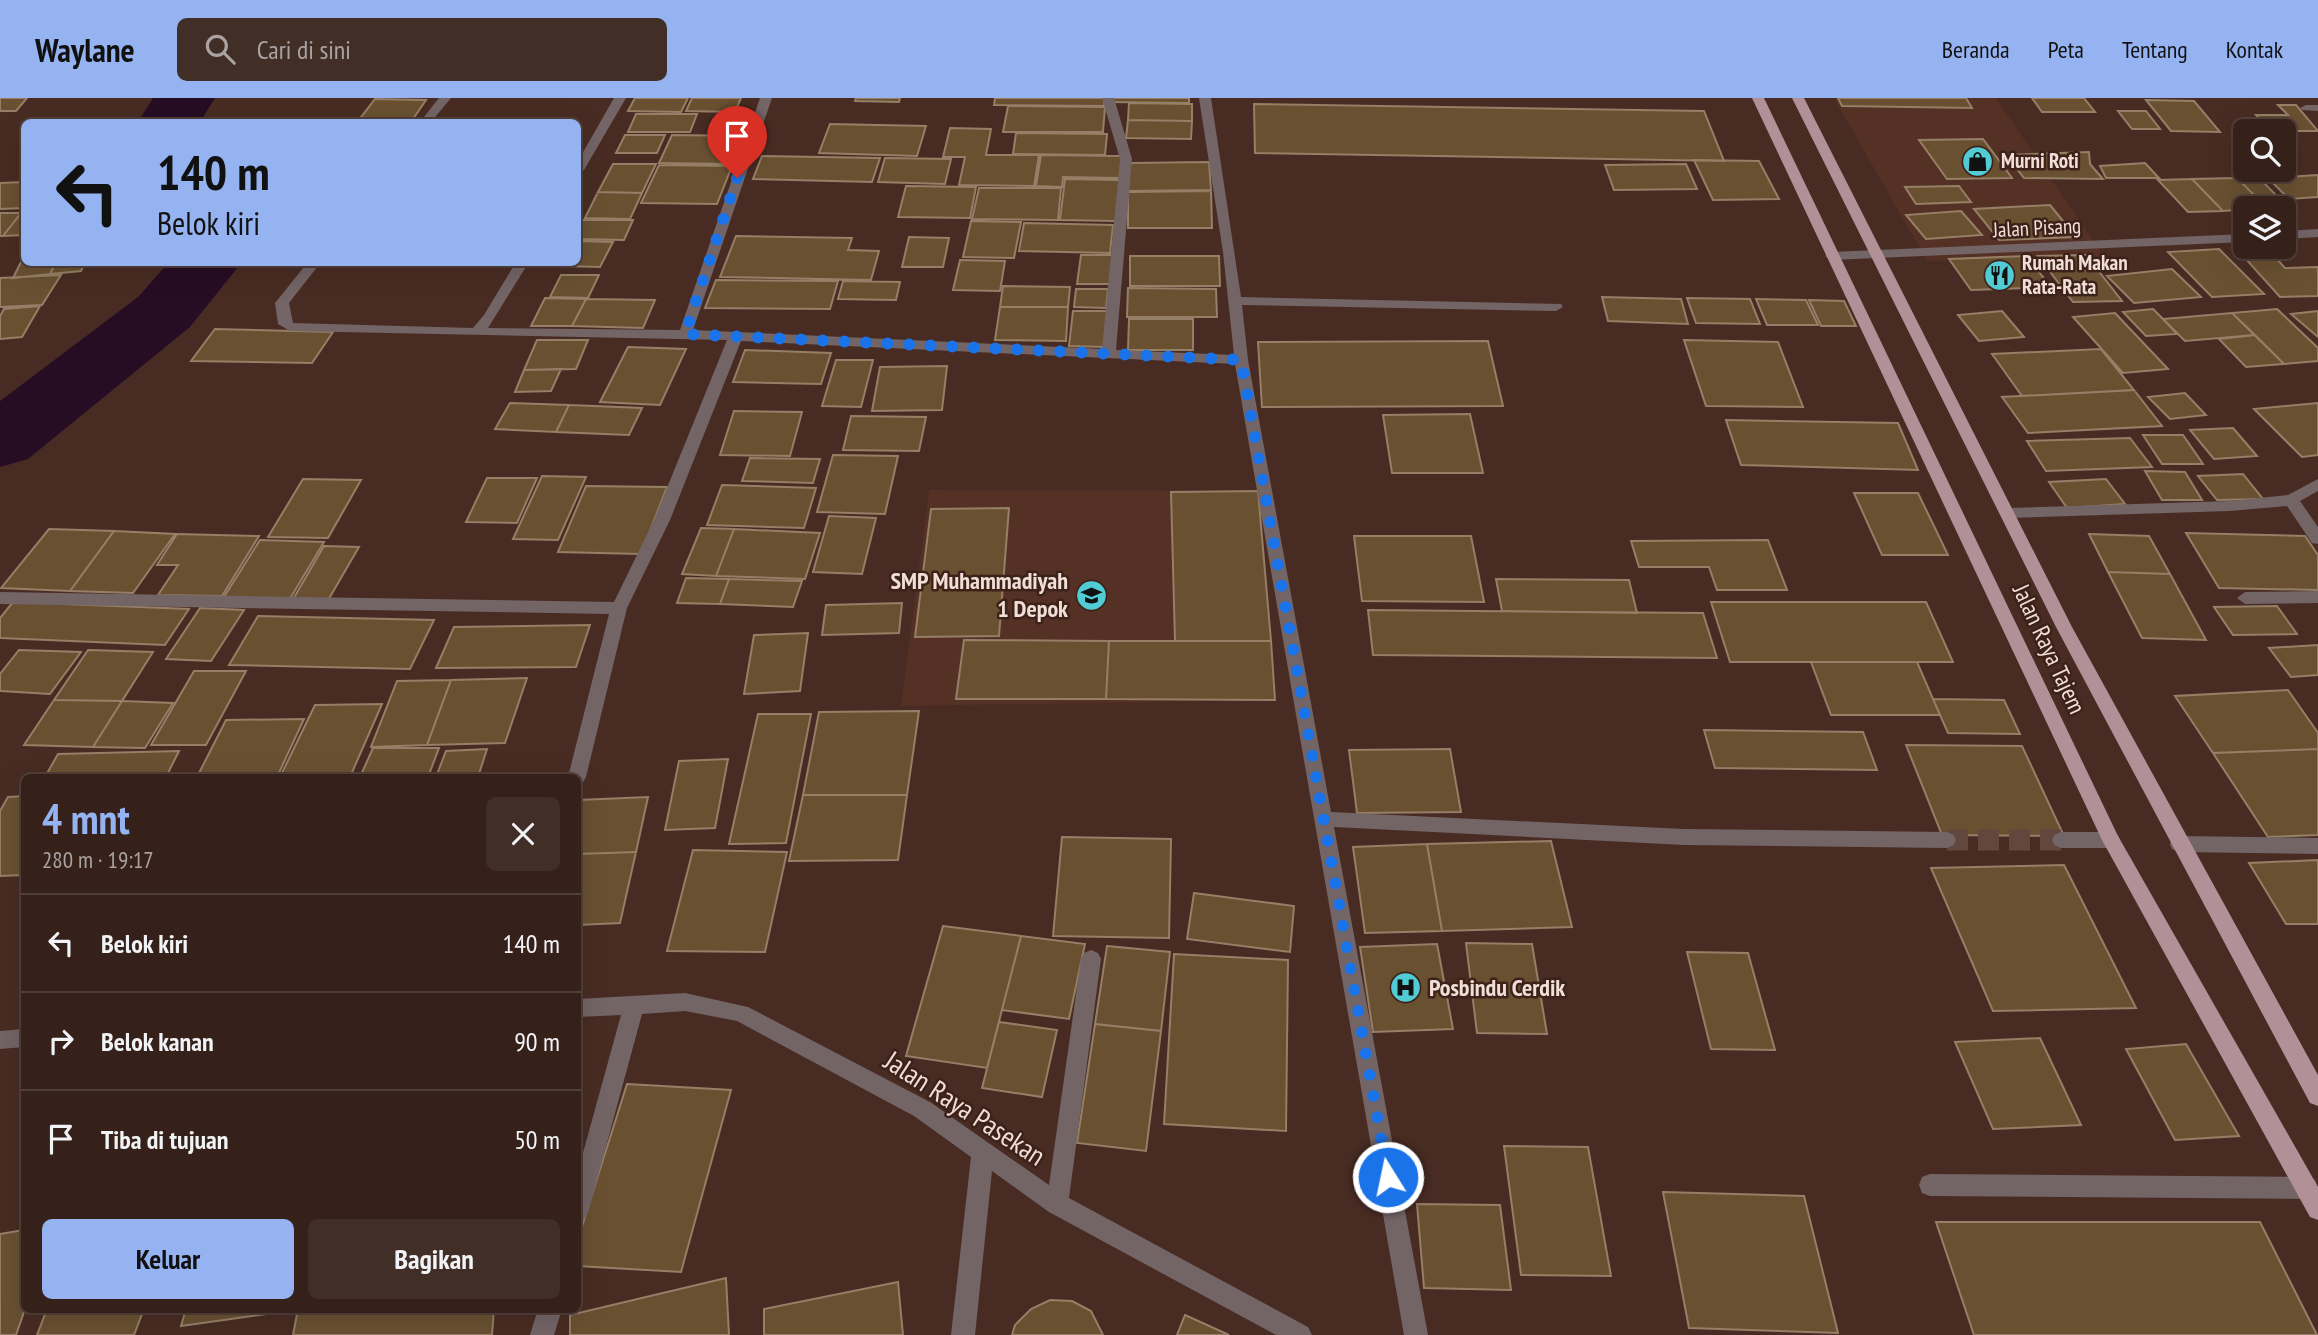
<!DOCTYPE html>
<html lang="id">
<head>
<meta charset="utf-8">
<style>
  body { margin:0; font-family:"PT Sans Narrow",sans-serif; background:#412e27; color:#f1f3f6; height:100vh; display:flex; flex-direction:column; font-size:26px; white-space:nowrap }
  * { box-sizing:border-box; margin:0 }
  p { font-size:23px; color:#aaa3a2 }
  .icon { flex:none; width:38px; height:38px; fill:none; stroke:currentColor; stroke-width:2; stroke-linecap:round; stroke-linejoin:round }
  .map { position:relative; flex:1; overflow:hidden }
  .drawer { position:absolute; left:21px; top:676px; width:560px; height:539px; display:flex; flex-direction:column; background:#36211a; border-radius:10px; box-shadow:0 7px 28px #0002,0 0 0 2px #503e39 }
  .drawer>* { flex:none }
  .banner { position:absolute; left:21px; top:21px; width:560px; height:147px; border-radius:10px; box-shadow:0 7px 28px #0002,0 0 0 2px #503e39; background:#95b2f1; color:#111; overflow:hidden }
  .controls { position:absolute; left:2233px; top:21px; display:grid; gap:14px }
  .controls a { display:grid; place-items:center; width:63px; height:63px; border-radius:10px; background:#36211a; box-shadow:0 7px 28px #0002,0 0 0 2px #503e39; font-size:35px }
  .pin { position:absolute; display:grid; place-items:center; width:60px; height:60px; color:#fff; margin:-72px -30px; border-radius:50% 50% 50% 0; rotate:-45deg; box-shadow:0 0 7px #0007 }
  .pin .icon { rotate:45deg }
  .me { position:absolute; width:77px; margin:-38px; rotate:350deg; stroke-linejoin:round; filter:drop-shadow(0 0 5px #0008) }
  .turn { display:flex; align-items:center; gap:24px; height:147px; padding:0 21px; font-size:32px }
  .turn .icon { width:91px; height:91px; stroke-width:2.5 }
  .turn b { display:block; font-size:49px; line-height:60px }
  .round { display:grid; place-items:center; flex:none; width:74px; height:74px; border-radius:10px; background:#412e27 }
  .head { display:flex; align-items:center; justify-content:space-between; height:119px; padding:0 21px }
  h1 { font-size:42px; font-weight:700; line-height:52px; color:#95b2f1 }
  .primary-button { display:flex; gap:14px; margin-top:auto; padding:14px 21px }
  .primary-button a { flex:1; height:80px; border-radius:10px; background:#95b2f1; color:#111; font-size:28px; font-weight:700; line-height:80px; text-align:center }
  .primary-button a+a { background:#412e27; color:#f1f3f6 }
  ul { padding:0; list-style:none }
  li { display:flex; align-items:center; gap:21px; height:98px; padding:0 21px; border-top:2px solid #503e39 }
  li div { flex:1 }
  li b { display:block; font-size:26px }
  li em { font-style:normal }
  header { display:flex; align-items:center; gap:42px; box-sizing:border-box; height:98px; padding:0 35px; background:#95b2f1; color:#111 }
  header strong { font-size:33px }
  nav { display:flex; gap:38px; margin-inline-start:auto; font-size:24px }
  .search { width:490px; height:63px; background:#412e27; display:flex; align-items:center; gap:18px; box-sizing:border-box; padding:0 24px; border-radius:10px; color:#aaa3a2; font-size:26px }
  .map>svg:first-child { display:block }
  .built { fill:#543025 }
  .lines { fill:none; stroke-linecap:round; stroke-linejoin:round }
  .river { fill:#270d23; fill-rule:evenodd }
  .building { fill:#695031; stroke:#957f66; stroke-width:2 }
  .minor-tunnel { stroke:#61473e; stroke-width:21; stroke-dasharray:21 10; stroke-linecap:butt }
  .minor { fill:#736466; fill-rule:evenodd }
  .major { fill:#b19197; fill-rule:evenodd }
  .route { stroke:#1a73e8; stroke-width:12; stroke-dasharray:0 21.6 }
  .labels { text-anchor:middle; stroke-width:5; stroke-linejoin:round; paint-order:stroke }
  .far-poi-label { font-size:21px; font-weight:bold; fill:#f1ded7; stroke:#3d2219; text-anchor:start }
  .far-street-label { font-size:21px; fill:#f1ded7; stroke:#3d2219 }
  .poi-label { font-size:24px; font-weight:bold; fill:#f1ded7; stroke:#3d2219; text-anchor:end }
  .street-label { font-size:24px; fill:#f1ded7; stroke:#3d2219 }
  .near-street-label { font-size:28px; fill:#f1ded7; stroke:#3d2219 }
</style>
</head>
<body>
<header>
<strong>Waylane</strong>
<div class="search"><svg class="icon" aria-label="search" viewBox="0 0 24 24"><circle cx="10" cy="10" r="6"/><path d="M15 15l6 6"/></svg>Cari di sini</div>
<nav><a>Beranda</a><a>Peta</a><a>Tentang</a><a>Kontak</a></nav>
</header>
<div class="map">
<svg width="2318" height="1237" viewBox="0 0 2318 1237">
  <rect width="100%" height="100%" fill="#482c23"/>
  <path class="built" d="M1834 0H1996L2105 160 1927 163Z
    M929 392 1258 393 1275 602 901 608Z"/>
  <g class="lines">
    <path class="river" d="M153 0H215L200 24H138Z
      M169 164H242L190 229 28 361 0 369V303L138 199Z"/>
  </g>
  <path class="building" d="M0 0H27L16 13H0Z
    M635 0H688L681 14 628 13Z
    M692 0H741L735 14 686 13Z
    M856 0H900L899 4 855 3Z
    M995 0H1105L1104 8 994 7Z
    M1110 0H1189V5L1110 4Z
    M1838 0H1966L1972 10 1842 8Z
    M2032 0H2084L2095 14H2042Z
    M375 1 426 2 411 24 358 23Z
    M2146 2 2194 3 2220 34 2171 33Z
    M1129 5 1192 6V23L1128 22Z
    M1254 6 1704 13 1724 63 1255 55Z
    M2278 7H2296L2318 33H2272L2256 17H2288Z
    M1008 8 1105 9 1103 34H1003Z
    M2118 13H2146L2160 31H2132Z
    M636 16H697L690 34H628Z
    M1128 22 1192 23 1191 41 1126 40Z
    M830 26 926 28 917 58 819 55Z
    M950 30 991 31 986 57H1039L1034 88 959 87 965 59H943Z
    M1016 35 1107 36 1105 57 1013 56Z
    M625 37H665L657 55H616Z
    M672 37 743 38 732 66 659 65Z
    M1983 41 2012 80 1947 81 1919 42Z
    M2089 54 2090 66 2103 81 2024 80 2006 57Z
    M1041 57 1122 58 1120 80 1063 79 1062 89 1036 88Z
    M762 58 880 60 872 84 753 81Z
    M885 60 951 61 945 86 878 84Z
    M1694 62 1759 63 1779 101 1713 102Z
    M1209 64 1211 92 1128 93 1129 65Z
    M2145 65 2159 80H2106L2100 68Z
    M613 66H656L642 95 598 94Z
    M1686 66 1697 91 1614 92 1605 67Z
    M659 67 732 68 717 106 641 105Z
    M2318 77V99L2289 101 2268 80Z
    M2257 78 2279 100 2258 101 2237 80Z
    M2237 80 2267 110 2223 113 2192 81Z
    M1065 81 1120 82 1117 123 1060 122Z
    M2192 81 2223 113 2188 114 2158 82Z
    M24 84V110L0 111V85Z
    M906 88 976 89 970 120 898 119Z
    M1959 88 1971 104 1916 106 1905 89Z
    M979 90H1061L1058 122 972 121Z
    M1211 93 1212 130H1128V94Z
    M598 94 642 95 630 121 585 120Z
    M2050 107 2076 139 1999 142 1974 111Z
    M1961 113 1982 137 1926 141 1906 117Z
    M24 114V137L3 138 21 115Z
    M0 115H21L3 138H0Z
    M578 122H633L624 142 578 141Z
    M971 123 1021 124 1014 160 963 159Z
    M1024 125 1113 127 1110 155 1019 153Z
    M736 138 852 140 848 152 879 153 871 182 720 179Z
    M909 139 949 140 943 169H902Z
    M578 143 613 144 600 169 563 168 564 164H578Z
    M2266 149 2285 170 2318 169V198L2280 199 2236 150Z
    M2219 151 2264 196 2212 199 2168 154Z
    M1081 157H1115L1112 186H1077Z
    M2086 157 2122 203 2073 204 2038 158Z
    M24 158V164H56L50 176 13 180Z
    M1130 158H1219L1220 188H1130Z
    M2026 158 2051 189 1971 192 1949 161Z
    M960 162 1005 163 1000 193 953 192Z
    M56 164H85L81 173 50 176Z
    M2172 171 2201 199 2134 205 2107 178Z
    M61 177 42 207 0 209V180Z
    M561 177H599L588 200 550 199Z
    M716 182 838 183 830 211 705 210Z
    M843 183 900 184 896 202 838 201Z
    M1003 188 1070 189 1068 209H1000Z
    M1128 190 1216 191 1217 219H1127Z
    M1076 191H1108L1106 210 1074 209Z
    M1602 199 1681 201 1688 226 1608 223Z
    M545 200 586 201 572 228H531Z
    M1687 200 1750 201 1760 226 1696 225Z
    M586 201 655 202 643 230 572 228Z
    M1756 201 1806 202 1818 227H1767Z
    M1809 202 1844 203 1856 228H1821Z
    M40 208 22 239 0 241V218L4 211Z
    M1000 209H1068L1066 243 995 242Z
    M2153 211 2163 221 2177 236 2146 238 2123 214Z
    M2277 211 2318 250V263L2284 266 2232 215Z
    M1073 213H1108L1105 249 1069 248Z
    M2002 213 2024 239 1979 243 1958 217Z
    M2318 213V239L2291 216Z
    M2115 215 2168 271 2123 275 2073 219Z
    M2232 215 2255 237 2185 243 2163 221Z
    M1129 221H1193V252H1128Z
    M215 231 333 234 312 265 191 263Z
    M2255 237 2284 266 2246 269 2219 241Z
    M537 242H588L576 271 524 272Z
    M1684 242 1778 244 1803 309 1706 308Z
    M1488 243 1503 308 1262 309 1258 244Z
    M628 249 686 251 660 307 600 304Z
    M2101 251 2134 292 2022 298 1992 256Z
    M745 252 831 255 821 286 733 284Z
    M836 262H873L861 309 822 308Z
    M947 268 942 312 872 313 880 269Z
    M561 271 551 293 515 294 524 272Z
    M2134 292 2162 328 2028 335 2002 299Z
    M2185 295 2206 317 2170 321 2148 299Z
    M510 305 569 307 556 334 495 331Z
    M2318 305V357L2302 359 2254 311Z
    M569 307 642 310 629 337 556 334Z
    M734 313 802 314 790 358 720 357Z
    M1470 316 1483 375H1392L1383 317Z
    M851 318 926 319 919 353 843 352Z
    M1726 322 1898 325 1918 372 1741 367Z
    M2233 330 2257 358 2214 361 2190 332Z
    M2143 337H2183L2203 366H2162Z
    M2130 340 2152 369 2046 373 2027 343Z
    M833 357 898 358 885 416 817 414Z
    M750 360 820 361 813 385 742 383Z
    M2145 373 2185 374 2202 402H2162Z
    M2243 376 2263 401 2217 402 2198 378Z
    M542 378 586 379 558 442 513 441Z
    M487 380H537L517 425 466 424Z
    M303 381 361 382 328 440 268 439Z
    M2106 381 2125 406 2067 410 2049 384Z
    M722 387 816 390 804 430 707 427Z
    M586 388 667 389 641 456 558 454Z
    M1258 393 1271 543H1175L1171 394Z
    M1854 395H1918L1948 457H1882Z
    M1009 410 999 538 915 539 931 411Z
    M829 418 876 420 862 476 813 474Z
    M701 430 734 431 716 478 682 476Z
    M49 431 114 433 70 493 1 490Z
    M734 431 820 435 805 481 716 478Z
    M114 433 175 436 133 495 70 493Z
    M2186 435 2305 438 2318 457V492L2219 490Z
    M177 436 259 438 222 498 158 497 178 467H157Z
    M2089 436 2149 438 2170 476 2108 474Z
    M1354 438H1471L1484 504 1362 503Z
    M260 442 324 444 288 504 222 502Z
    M1768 442 1787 492H1717L1709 469H1639L1631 443Z
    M324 448 359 449 327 504 292 503Z
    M2108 474 2170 476 2206 542 2142 540Z
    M686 480 729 481 720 506 677 505Z
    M729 481 802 483 793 509 720 506Z
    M1496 481 1629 482 1637 515 1502 513Z
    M13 504 189 511 165 547 0 540V520Z
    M1711 504H1926L1953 564H1730Z
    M902 505 899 535 822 537 826 507Z
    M2277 508 2297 536 2233 537 2214 509Z
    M200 510 244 512 211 563 166 561Z
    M1368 512 1703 515 1717 560 1373 557Z
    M258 518 434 522 410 571 229 567Z
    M590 527 576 569 436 570 454 529Z
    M808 535 800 593 744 596 754 537Z
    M964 542 1109 543 1106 601H956Z
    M1109 543H1271L1275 602 1106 601Z
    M2318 547V577L2291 579 2269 550Z
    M19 552 81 554 50 596 0 593V576Z
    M88 552 153 554 122 603 54 602Z
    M1811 564H1917L1940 617H1831Z
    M194 573H246L206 647H151Z
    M527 580 505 645 427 647 451 582Z
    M451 582 427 647 371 649 397 583Z
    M2288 592 2318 635V651L2213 655 2175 598Z
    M1933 601 2004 602 2020 636 1948 635Z
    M54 602 122 603 93 649 24 647Z
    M122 603 173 605 145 650 93 649Z
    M382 606 350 679H280L315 607Z
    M919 613 907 697H803L819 614Z
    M758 616H811L786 745 729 746Z
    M304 621 277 679H197L226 622Z
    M1704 632 1863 634 1877 672 1715 670Z
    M1906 647 2022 648 2064 738 1942 737Z
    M373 650H439L428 679H360Z
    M487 651 478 679H436L446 653Z
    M1450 651 1461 714 1357 715 1349 652Z
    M2318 651V737L2268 739 2213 655Z
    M179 653 166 679H45L58 656Z
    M728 661 715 730 665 732 679 663Z
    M803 697H907L898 762 789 763Z
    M24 698V777L0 778V713L8 699Z
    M648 699 636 754 578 756V702Z
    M1062 739 1171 741 1169 840 1053 838Z
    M1551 743 1572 829 1442 833 1427 746Z
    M1427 746 1442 833 1365 835 1353 749Z
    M693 752 787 754 765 854 667 853Z
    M636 754 620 825 578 827V756Z
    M2318 762V826H2286L2249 765Z
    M2064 767 2136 910 1993 913 1931 770Z
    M1194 795 1294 808 1290 854 1187 841Z
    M943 828 1021 838 987 970 906 958Z
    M1021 838 1085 846 1069 921 1002 912Z
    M1466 845 1532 846 1547 936 1477 935Z
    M1437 846 1453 931 1373 934 1360 849Z
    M1107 848 1170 854 1161 933 1095 926Z
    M1687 854 1748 855 1775 952 1711 951Z
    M1174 856 1288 862 1286 1033 1164 1026Z
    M999 924 1057 932 1042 999 982 990Z
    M1095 926 1161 933 1146 1053 1077 1045Z
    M2040 940 2081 1027 1993 1031 1955 944Z
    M2186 946 2239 1038 2175 1042 2126 951Z
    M627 986 731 992 681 1174 578 1168V1141Z
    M1504 1048 1588 1049 1611 1178 1521 1177Z
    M1663 1094 1804 1098 1838 1235 1689 1230Z
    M1417 1106 1500 1107 1511 1192 1424 1190Z
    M1936 1124H2260L2317 1237H1974Z
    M24 1132 25 1211 16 1237H0V1136Z
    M726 1180 729 1237H570V1217Z
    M898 1184 903 1237H764V1211Z
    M1050 1202 1072 1203 1091 1213 1103 1237H1012L1015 1227 1031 1211Z
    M47 1211H144L134 1237H37Z
    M186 1211H274L273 1215 181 1228Z
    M298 1211H494L492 1237H293Z
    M1185 1217 1229 1237H1177Z"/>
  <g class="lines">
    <path class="minor-tunnel" d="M1947 742H2061"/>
    <path class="minor" d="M439 0H451L431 24H420Z
      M614 0H626L584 72 578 75V63Z
      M760 0H772L693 232 1102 251 1120 61 1102 0H1114L1132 61 1116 252 1234 257 1223 154 1199 0H1211L1241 199 1561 206 1563 209 1556 213 1242 207 1248 262 1331 714 1684 731 1947 734 1954 737 1956 742 1954 747 1947 750 1684 747 1334 729 1428 1237H1404L1235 266 741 243 670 422 627 510 586 679 583 684 578 686V679H568L609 516 0 506V494L614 504 654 422 727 242 290 233 278 226 275 205 308 164H321L289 205 293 225 473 230 484 217 516 164H529L488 230 680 232Z
      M2306 7H2318V13L2302 12 2300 10Z
      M2318 131V139L2284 141V133Z
      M2245 136V144L1831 162 1825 158 1831 154Z
      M2318 381V393L2300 403 2318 429V446L2312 445 2287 408 2230 413 2007 420 1999 415 2007 410 2230 403 2288 397Z
      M2318 493V505L2245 506 2237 500 2245 494Z
      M2061 734H2111L2118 737 2120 742 2118 747 2111 750H2061L2054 747 2052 742 2054 737Z
      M2179 738 2318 740V756L2179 754 2172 751 2170 746 2172 741Z
      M1091 852 1098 855 1101 861 1069 1100 1308 1229 1312 1237H1276L1049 1114 992 1073 975 1237H951L971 1059 914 1018 737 923 685 913 642 916 589 1111 586 1119 578 1122V1073L621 917 578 919V901L685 895 748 909 930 1004 1049 1087 1081 861 1084 855Z
      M24 931V949L0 951V933Z
      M1930 1076 2307 1079 2315 1082 2318 1090 2315 1098 2307 1101 1930 1098 1922 1095 1919 1087 1922 1079Z
      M538 1211H562L554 1237H530Z"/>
    <path class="major" d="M1752 0H1764L2118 738 2318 1089V1122L2310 1119 2102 742Z
      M1792 0H1804L2072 529 2318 977V1008L2310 1005 2056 529Z"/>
  </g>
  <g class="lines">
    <path class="route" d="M737 80 685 236 1241 262 1388 1079"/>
  </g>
  <defs>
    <symbol id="shop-disc" viewBox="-11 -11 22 22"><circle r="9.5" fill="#51ccd5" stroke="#3d2219"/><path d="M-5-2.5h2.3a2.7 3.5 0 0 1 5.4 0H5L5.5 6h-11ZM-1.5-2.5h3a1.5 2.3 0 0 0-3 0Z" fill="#111"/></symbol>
    <symbol id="restaurant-disc" viewBox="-11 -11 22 22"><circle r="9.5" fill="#51ccd5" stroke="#3d2219"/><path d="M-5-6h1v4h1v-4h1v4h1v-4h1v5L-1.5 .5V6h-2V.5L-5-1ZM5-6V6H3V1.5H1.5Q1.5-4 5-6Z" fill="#111"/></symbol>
    <symbol id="school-disc" viewBox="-11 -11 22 22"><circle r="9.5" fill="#51ccd5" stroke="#3d2219"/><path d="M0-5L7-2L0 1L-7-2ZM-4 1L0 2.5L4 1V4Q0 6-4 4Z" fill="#111"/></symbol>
    <symbol id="hospital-disc" viewBox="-11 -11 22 22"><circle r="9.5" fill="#51ccd5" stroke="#3d2219"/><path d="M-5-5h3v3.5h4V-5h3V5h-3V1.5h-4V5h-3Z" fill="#111"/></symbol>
  </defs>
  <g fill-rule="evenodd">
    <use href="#shop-disc" x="1960" y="46" width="35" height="35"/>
    <use href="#restaurant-disc" x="1982" y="160" width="35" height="35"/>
    <use href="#school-disc" x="1074" y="480" width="35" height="35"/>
    <use href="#hospital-disc" x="1388" y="872" width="35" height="35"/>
  </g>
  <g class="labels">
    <g class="far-poi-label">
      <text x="2001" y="70">Murni Roti</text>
      <text x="2022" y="172">Rumah Makan<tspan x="2022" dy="24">Rata-Rata</tspan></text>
    </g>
    <g class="far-street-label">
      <text transform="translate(2037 130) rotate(-3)" y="7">Jalan Pisang</text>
    </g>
    <g class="poi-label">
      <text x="1068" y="491">SMP Muhammadiyah<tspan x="1068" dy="28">1 Depok</tspan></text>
      <text x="1429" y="898" text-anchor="start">Posbindu Cerdik</text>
    </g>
    <g class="street-label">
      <text transform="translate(2049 551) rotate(65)" y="8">Jalan Raya Tajem</text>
    </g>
    <g class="near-street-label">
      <text transform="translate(965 1010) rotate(33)" y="10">Jalan Raya Pasekan</text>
    </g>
  </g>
</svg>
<div class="controls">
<a><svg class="icon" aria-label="search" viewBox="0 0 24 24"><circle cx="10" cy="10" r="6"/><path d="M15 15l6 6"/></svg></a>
<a><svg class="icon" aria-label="layers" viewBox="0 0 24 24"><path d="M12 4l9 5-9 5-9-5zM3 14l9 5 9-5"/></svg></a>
</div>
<div class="pin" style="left:737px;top:80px;background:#d93025"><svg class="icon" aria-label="arrive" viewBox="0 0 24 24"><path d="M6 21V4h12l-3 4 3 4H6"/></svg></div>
<svg class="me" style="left:1388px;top:1079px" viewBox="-20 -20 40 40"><circle r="17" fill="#1a73e8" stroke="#fff" stroke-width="3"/><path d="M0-11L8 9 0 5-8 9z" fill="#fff"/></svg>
<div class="banner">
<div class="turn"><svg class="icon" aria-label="left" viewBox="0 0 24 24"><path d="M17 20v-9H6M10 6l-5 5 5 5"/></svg><div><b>140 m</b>Belok kiri</div></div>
</div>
<section class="drawer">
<div class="head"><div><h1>4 mnt</h1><p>280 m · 19:17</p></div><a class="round"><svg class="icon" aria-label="close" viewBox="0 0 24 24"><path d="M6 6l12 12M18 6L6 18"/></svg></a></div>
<ul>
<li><svg class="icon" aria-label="left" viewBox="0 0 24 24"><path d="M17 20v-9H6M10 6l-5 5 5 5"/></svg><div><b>Belok kiri</b></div><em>140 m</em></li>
<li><svg class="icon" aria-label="right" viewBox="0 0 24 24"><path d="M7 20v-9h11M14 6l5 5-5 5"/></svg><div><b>Belok kanan</b></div><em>90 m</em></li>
<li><svg class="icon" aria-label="arrive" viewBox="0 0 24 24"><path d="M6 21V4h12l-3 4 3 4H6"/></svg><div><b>Tiba di tujuan</b></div><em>50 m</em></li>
</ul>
<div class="primary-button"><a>Keluar</a><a>Bagikan</a></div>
</section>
</div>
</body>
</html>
